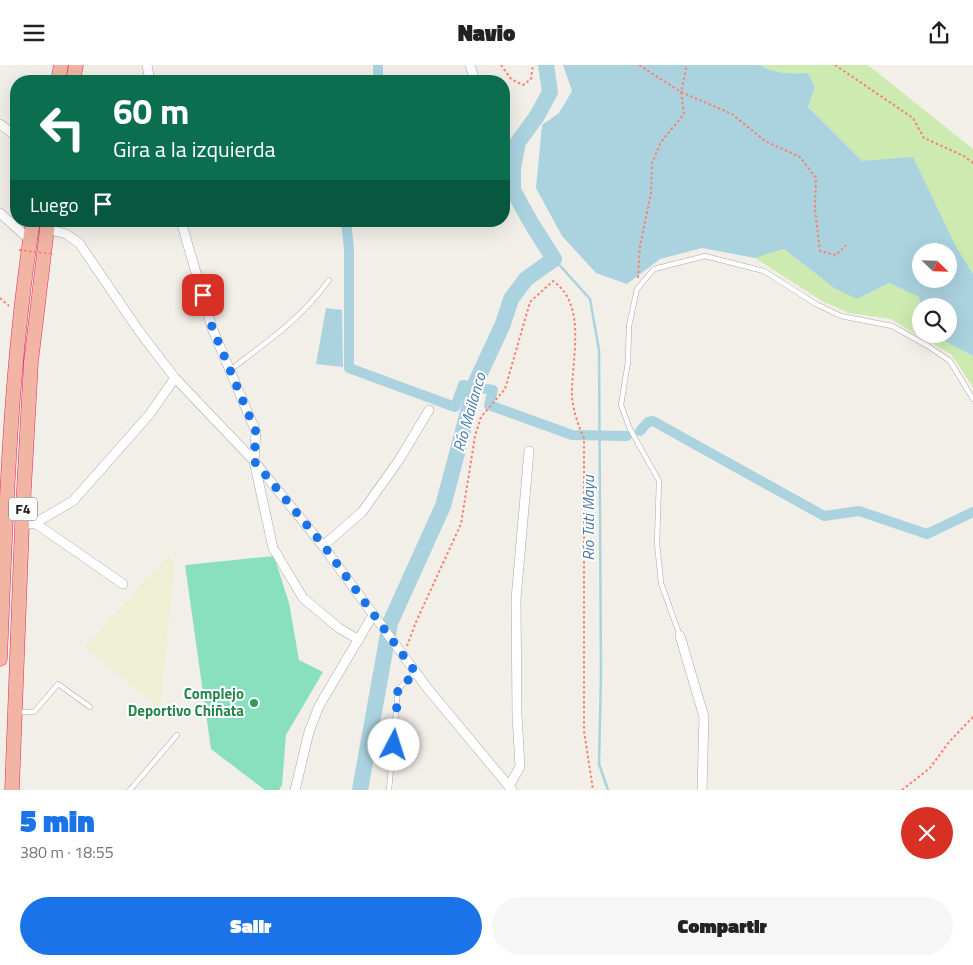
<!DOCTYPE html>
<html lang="es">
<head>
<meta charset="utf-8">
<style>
  body { margin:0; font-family:"Titillium Web",sans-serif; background:#f6f6f6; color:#222; height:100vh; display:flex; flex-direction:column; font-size:19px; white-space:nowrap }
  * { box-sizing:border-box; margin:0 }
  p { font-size:16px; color:#767676 }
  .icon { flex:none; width:28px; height:28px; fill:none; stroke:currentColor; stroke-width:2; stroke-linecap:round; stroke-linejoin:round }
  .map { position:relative; height:725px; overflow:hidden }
  .sheet { display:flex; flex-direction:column; background:#fff; flex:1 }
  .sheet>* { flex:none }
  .banner { position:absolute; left:10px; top:10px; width:500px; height:152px; border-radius:20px; box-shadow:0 5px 20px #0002; background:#0b6e4f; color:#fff; overflow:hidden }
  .needle { width:32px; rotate:113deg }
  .buttons { position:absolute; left:912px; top:178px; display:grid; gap:10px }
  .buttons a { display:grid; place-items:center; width:45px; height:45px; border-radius:50%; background:#fff; box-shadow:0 5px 20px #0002; font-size:25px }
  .pin { position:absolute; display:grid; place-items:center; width:42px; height:42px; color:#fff; margin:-21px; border-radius:10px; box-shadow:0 2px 8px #0006 }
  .me { position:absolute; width:55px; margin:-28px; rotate:5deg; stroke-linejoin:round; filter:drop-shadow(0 0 4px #0008) }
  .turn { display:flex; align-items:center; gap:18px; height:105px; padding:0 20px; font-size:22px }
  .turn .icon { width:65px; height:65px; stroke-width:2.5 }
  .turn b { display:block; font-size:35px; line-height:42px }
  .then { display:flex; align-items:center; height:48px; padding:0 20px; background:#0003; gap:10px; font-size:19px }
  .round { display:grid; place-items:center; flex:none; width:52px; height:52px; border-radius:26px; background:#f6f6f6 }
  .overview { display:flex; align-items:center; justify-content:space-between; height:85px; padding:0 20px }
  h1 { font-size:30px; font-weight:800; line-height:38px; color:#1a73e8 }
  .primary-button { display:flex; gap:10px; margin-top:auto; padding:10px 20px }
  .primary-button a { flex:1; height:58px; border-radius:30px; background:#1a73e8; color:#fff; font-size:20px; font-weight:800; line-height:58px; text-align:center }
  .primary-button a+a { background:#f6f6f6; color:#222 }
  header { display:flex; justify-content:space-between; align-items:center; height:65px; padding:0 20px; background:#fff; font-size:22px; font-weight:800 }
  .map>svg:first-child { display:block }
  .farmland { fill:#eef0d5 }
  .grass { fill:#cdebb0 }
  .pitch { fill:#88e0be }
  .water { fill:#aad3df; fill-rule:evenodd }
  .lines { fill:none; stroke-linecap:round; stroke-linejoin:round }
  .stream { stroke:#aad3df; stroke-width:2.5 }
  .canal { stroke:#aad3df; stroke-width:10 }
  .river { stroke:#aad3df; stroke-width:16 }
  .service-casing { stroke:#a9a9a9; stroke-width:5.5 }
  .minor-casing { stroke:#a9a9a9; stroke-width:10 }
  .trunk-casing { stroke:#dc2a67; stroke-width:15 }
  .path { stroke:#fa8072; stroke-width:2; stroke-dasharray:2.5 2.5; stroke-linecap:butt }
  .service { stroke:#fff; stroke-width:4.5 }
  .minor { stroke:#fff; stroke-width:9 }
  .trunk { stroke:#f2b4a3; stroke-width:14 }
  .path-bridge { stroke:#fa8072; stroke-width:2; stroke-dasharray:2.5 2.5; stroke-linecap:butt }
  .route { stroke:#1a73e8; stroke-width:9; stroke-dasharray:0 16.2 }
  .leisure-dot { fill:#2e9e5b; stroke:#fff; stroke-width:2 }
  .labels { text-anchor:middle; stroke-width:4; stroke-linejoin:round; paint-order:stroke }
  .shield { fill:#fff; stroke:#646464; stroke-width:1 }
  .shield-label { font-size:14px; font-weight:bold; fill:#222 }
  .leisure-label { font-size:15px; font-weight:bold; fill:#27864d; stroke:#fff; text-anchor:end }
  .water-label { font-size:16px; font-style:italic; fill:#4a7aab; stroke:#fff }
</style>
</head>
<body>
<header><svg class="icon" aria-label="menu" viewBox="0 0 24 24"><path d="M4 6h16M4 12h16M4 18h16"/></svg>Navio<svg class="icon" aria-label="share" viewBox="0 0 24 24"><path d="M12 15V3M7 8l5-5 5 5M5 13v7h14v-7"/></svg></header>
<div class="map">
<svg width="973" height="725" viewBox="0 0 973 725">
  <rect width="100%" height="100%" fill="#f2efe9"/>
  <path class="farmland" d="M169 490 175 499 160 643 84 582Z"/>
  <path class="grass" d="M759 0H868L973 84V209L955 180 862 96 808 42 815 22 808 8C789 9 776 9 759 0Z
    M784 184 834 223 889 218 919 232 921 269H931L973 291V322L951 289 890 254 849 248 822 236 755 193Z"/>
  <path class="pitch" d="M274 491 289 538 299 595 323 607 286 670 282 720 279 725H265L211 684 185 500Z"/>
  <path class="water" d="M563 0H759C776 9 789 9 808 8L815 22 808 42 862 96 913 92 955 180 973 209V291L931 269H949V241H921V248L919 232 889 218 857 234 834 223 784 184 755 193 702 183 660 194 627 219 596 208 562 171 536 123 542 60 559 48 572 26ZM921 186H949V214H921Z
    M326 243 342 245 343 302 316 299Z"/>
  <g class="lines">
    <path class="stream" d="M554 194 590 234 599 285 601 610 599 699 608 725"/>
    <path class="canal" d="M378 16V0
      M346 156 349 184V303L455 342 463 320 493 325 489 340 572 370 627 371
      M640 366 648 357 653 356 824 451 859 446 927 469 973 447"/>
    <path class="river" d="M360 725 390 558 443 441 476 317 503 259 511 234 526 214 554 194 530 156 513 125V103L518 77 537 51 550 27 546 0"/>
    <defs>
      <path id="service" d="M230 305C267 277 302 253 329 215
        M680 571 661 518 657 478 659 416 630 364 621 340 628 297 629 261 637 224 654 204 705 191 764 206 816 239 841 251 892 261 928 281 950 296 973 334
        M17 647H34L58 619 90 642
        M130 725 177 670
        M389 725 398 624 416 608"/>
      <path id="minor" d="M147 0 150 16
        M470 0 475 16
        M0 59 16 71
        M0 148 30 175
        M181 156 212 263 256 367 254 396 273 483 303 533 339 563 359 575
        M47 164 66 169 79 178 139 266 175 313 254 396 323 481 428 624 512 725
        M35 458 123 519
        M22 460 35 458 73 436 149 350 175 313
        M323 481 362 447 399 395 429 345
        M680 571 704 652 702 725
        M509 721 520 702 517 650 516 534 529 386
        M295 725 309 667 319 641 373 550"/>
      <path id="trunk" d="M58 16 61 0
        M73 16 76 0
        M0 594C6 448 10 301 33 156
        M12 725 22 460 31 297 48 156"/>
    </defs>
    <use href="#service" class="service-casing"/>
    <use href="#minor" class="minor-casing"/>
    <use href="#trunk" class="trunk-casing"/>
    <path class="path" d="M501 0 511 14 523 20 531 14 533 0
      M639 0 681 27 732 49 765 76 800 92 816 113 815 144 820 186 836 190 846 180
      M835 0 913 53 924 73 964 91 973 98
      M638 213 640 181 651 128 652 98 661 77 684 49 681 27 687 0
      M0 233 9 241
      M407 581 416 557 461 459 475 371 481 352 505 324 530 237 553 216C588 240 571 295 572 332 573 344 578 361 584 373V666L593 725
      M902 725 930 703 949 677 973 652"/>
    <use href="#service" class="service"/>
    <use href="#minor" class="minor"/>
    <use href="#trunk" class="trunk"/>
    <path class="path-bridge" d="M19 185 54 189"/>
  </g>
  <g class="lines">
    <path class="route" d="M203 230 212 262 256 367 254 396 324 481 416 608 398 624 394 680"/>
  </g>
  <circle class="leisure-dot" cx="254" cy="638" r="5"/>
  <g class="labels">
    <rect class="shield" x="9" y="432.5" width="28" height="23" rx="4"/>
    <g class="shield-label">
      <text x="23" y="449">F4</text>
    </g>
    <g class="leisure-label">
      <text x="244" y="634">Complejo<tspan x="244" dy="17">Deportivo Chiñata</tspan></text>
    </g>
    <g class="water-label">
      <text transform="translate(469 347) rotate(-74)" y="6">Río Mailanco</text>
      <text transform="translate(588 453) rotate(-90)" y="6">Río Tuti Mayu</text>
    </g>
  </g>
</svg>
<div class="buttons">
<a><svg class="needle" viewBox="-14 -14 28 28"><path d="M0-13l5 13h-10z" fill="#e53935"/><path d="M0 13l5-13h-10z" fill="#767676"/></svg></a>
<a><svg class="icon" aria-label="search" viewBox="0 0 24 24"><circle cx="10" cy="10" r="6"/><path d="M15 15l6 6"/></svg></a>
</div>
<div class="pin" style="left:203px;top:230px;background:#d93025"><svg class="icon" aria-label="arrive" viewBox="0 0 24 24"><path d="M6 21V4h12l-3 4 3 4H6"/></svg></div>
<svg class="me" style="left:394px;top:680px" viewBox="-20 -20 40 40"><circle r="19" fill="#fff"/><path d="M0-13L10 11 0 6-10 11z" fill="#1a73e8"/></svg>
<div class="banner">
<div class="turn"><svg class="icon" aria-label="left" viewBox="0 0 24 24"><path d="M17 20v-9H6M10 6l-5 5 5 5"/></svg><div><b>60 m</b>Gira a la izquierda</div></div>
<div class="then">Luego<svg class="icon" aria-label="arrive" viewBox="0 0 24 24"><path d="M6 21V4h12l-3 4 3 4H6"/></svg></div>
</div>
</div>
<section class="sheet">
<div class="overview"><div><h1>5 min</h1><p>380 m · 18:55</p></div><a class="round" style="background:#d93025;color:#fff"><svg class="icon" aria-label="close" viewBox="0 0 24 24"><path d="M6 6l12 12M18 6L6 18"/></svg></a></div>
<div class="primary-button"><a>Salir</a><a>Compartir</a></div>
</section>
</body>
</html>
